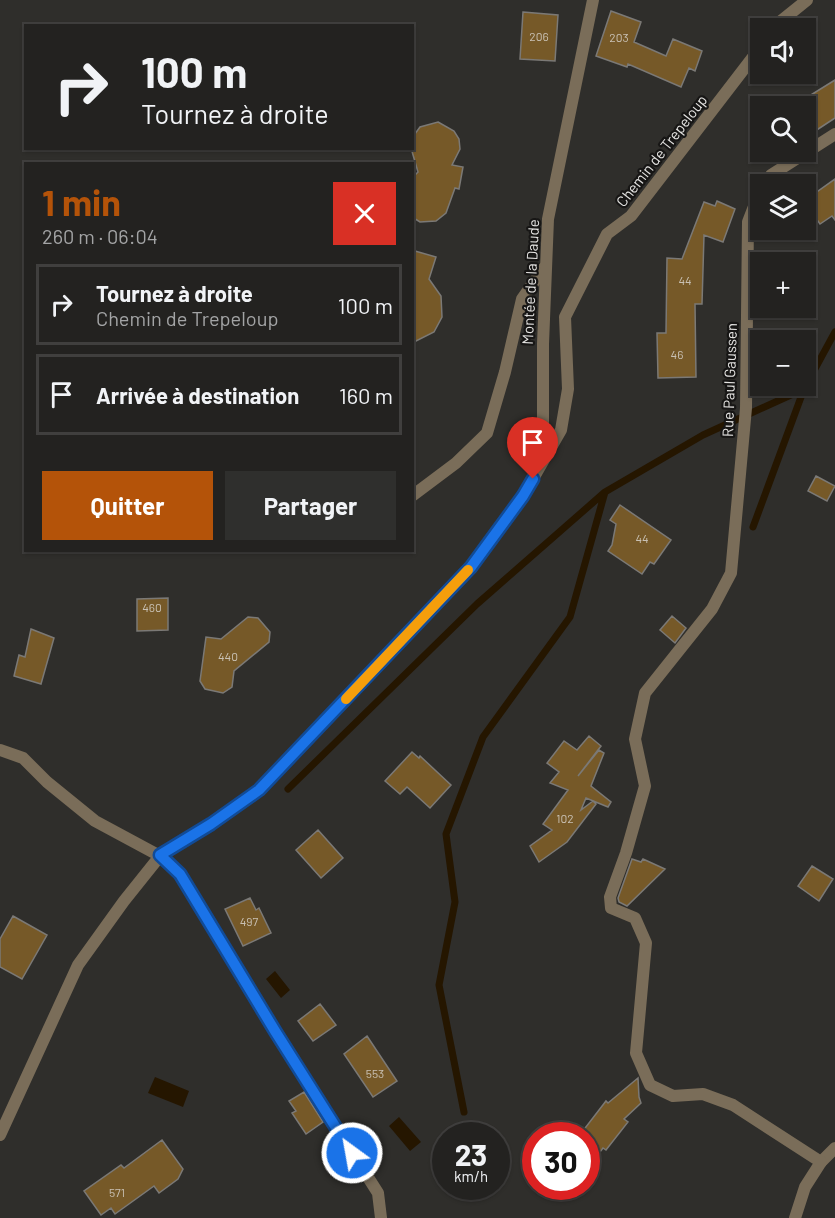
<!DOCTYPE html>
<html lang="fr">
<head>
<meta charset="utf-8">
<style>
  body { margin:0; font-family:Barlow,sans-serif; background:#2f2f2d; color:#f1f3f6; height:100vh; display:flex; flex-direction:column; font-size:22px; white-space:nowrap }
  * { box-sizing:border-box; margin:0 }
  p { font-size:20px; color:#a3a4a5 }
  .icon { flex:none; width:33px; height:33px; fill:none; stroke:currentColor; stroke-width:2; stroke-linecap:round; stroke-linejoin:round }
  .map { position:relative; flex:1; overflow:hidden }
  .sheet { position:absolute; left:24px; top:162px; width:390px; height:390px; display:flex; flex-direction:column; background:#232220; border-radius:0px; box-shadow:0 2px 4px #0004,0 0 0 2px #403f3e }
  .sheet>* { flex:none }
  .banner { position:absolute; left:24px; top:24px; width:390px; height:126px; border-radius:0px; box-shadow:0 2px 4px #0004,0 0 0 2px #403f3e; background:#232220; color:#f1f3f6; overflow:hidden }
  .buttons { position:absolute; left:750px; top:18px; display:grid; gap:12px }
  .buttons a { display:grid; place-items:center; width:66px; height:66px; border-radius:0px; background:#232220; box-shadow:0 2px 4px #0004,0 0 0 2px #403f3e; font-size:30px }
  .speed { position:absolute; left:432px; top:1122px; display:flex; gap:12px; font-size:30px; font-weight:700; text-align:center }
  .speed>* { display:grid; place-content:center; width:78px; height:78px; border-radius:50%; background:#232220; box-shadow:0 2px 4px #0004,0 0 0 2px #403f3e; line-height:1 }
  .speed small { font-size:15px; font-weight:400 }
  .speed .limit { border:9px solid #d22; background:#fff; color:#111 }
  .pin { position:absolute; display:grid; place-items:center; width:51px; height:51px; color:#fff; margin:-62px -26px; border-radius:50% 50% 50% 0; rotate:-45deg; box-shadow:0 0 6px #0007 }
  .pin .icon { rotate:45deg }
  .me { position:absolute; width:66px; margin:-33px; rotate:328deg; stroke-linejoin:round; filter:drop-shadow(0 0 4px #0008) }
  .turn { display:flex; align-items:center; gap:21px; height:126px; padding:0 18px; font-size:27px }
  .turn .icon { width:78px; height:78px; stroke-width:2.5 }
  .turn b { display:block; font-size:42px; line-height:51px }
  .round { display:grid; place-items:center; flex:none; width:63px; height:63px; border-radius:0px; background:#2f2f2d }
  .overview { display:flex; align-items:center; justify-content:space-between; height:102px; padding:0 18px }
  h1 { font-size:36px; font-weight:700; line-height:45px; color:#b45309 }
  .cta { display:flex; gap:12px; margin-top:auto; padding:12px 18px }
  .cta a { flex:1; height:69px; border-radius:0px; background:#b45309; color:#fff; font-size:24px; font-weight:700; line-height:69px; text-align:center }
  .cta a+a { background:#2f2f2d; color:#f1f3f6 }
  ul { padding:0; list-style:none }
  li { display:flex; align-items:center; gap:18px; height:81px; margin:0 12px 9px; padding:0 6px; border:3px solid #403f3e; border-radius:0px }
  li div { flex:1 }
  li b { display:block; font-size:22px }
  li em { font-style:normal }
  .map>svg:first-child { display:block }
  .water { fill:#251600 }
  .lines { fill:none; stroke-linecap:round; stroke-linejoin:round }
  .stream { stroke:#251600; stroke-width:7 }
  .building { fill:#765928; stroke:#7b7976; stroke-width:1.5 }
  .service { stroke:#7a6d59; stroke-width:12 }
  .minor { stroke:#7a6d59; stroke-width:12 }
  .route-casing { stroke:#114b97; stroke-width:15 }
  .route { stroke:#1a73e8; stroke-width:10 }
  .slow { stroke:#f59e0b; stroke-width:10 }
  .labels { text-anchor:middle; stroke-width:4.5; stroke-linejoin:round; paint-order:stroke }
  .number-label { font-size:12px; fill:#c9c1b4 }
  .street-label { font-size:15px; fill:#e5e4e2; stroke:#171615 }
</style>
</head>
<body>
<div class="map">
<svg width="835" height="1218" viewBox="0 0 835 1218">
  <rect width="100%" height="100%" fill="#2f2e2b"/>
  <path class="water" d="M275 971 290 990 281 998 266 979Z
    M155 1077 189 1091 183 1107 148 1093Z
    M399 1117 421 1142 410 1151 389 1126Z"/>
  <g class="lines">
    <path class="stream" d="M753 527 804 389 835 332
      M288 789 477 604 605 492 703 435 804 389
      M464 1112 439 985 455 902 446 834 483 737 570 617 605 492"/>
  </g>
  <path class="building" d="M611 11 641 22 634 42 666 56 673 39 702 51 695 71 689 68 681 87 628 64 627 67 596 56Z
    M523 12 558 15 555 61 520 59Z
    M835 80V118L806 137V106H793Z
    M438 122 454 131 459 139 460 149 452 165 463 167 459 189 455 188 446 213 436 221 420 222 412 217V178L418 172 411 148H412V138L420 127Z
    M835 179V220L832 216 820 224 806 204 816 197 814 194Z
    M717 201 735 209 723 242 704 235 702 304H695L696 377 658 378 657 333H666L667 258 682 259 704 202 715 206Z
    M415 251 436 257 429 279 441 296 442 317 434 332 412 343V258Z
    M816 476 835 486 827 501 808 491Z
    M620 505 671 540 654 564 650 562 642 574 608 551 612 545 616 524 610 520Z
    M168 598V630L137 631V599Z
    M672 616 686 628 675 643 660 630Z
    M248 617 258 618 270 632 269 642 234 671 232 687 223 693 205 689 200 681 206 637 221 639Z
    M31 629 54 638 41 684 14 676 19 655 25 657Z
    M589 736 601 746 578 776 599 750 604 753 591 786 611 802 608 807 586 798 581 810 593 801 596 804 567 842 539 862 530 846 552 830 543 824 568 790 550 783 559 772 547 763 564 741 577 750Z
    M412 752 419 758 420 756 451 785 430 808 407 787 400 794 385 781Z
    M318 830 343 858 321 878 296 850Z
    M632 859 641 862 643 859 665 869 627 906 619 902 618 898Z
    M812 866 833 879 819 901 798 886Z
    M250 898 256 910 259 908 271 933 243 946 225 909Z
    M13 916 47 935 22 979 0 967V939Z
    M320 1004 336 1025 313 1041 298 1021Z
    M367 1036 397 1081 373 1097 344 1054Z
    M638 1078 639 1097 641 1103 624 1119 628 1122 606 1150 603 1148 586 1170V1135L582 1132 606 1101 608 1103Z
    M304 1092 323 1122 306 1134 292 1113 296 1111 289 1101Z
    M162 1140 183 1169 178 1179 159 1193 154 1186 115 1214 111 1208 101 1215 84 1191 121 1165 124 1168Z"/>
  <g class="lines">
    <path class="service" d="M412 496 456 463 487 433 505 372 522 299 544 268
      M821 1162 835 1148"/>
    <path class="minor" d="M775 28 781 21 807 0
      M765 184 771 175 835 134
      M760 191 748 222 746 408 731 573 712 609 645 693 635 739 645 786 626 853 610 897 611 908 635 918 646 943 636 1053 650 1085 673 1096 703 1094 733 1105 821 1162 805 1187 795 1218
      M543 459V344L548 219 593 0
      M0 750 23 758 47 782 95 821 160 856 180 874 275 1031 378 1193 381 1218
      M0 1135 78 965 124 901 160 856 211 824 259 790 471 567 523 496 561 430 568 389 565 317 607 234 631 216 760 48"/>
  </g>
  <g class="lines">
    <defs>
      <path id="route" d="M352 1153 275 1031 180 874 160 855 211 824 259 790 471 567 523 496 533 479"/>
    </defs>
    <use href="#route" class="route-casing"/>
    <use href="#route" class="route"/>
    <path class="slow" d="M346 699 468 570"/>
  </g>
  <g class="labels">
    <g class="number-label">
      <text x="539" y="41">206</text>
      <text x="619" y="42">203</text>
      <text x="685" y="285">44</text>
      <text x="677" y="359">46</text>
      <text x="642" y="543">44</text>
      <text x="152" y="612">460</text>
      <text x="228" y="661">440</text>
      <text x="565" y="823">102</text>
      <text x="249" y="926">497</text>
      <text x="375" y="1078">553</text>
      <text x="117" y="1197">571</text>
    </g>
    <g class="street-label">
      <text transform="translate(662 151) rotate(-52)" y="5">Chemin de Trepeloup</text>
      <text transform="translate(531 282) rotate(-87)" y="5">Montée de la Daude</text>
      <text transform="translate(730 380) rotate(-88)" y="5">Rue Paul Gaussen</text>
    </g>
  </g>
</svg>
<div class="buttons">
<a><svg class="icon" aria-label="sound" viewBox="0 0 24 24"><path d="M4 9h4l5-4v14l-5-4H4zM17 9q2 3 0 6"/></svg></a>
<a><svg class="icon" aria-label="search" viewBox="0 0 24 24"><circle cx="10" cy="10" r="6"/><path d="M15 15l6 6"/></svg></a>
<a><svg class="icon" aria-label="layers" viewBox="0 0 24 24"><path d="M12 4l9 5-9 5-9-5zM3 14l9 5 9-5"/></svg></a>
<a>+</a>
<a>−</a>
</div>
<div class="speed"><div>23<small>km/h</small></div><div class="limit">30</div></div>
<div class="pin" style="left:533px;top:479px;background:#d93025"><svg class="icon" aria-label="arrive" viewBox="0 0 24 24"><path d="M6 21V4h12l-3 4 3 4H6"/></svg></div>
<svg class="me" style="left:352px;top:1153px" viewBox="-20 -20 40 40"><circle r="17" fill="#1a73e8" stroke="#fff" stroke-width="3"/><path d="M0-11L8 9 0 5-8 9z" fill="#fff"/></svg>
<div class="banner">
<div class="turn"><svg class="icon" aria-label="right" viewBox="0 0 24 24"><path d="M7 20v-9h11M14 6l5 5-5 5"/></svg><div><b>100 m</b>Tournez à droite</div></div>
</div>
<section class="sheet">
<div class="overview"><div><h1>1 min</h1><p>260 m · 06:04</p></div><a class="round" style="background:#d93025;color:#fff"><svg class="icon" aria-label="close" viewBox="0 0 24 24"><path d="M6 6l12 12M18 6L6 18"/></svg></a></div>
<ul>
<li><svg class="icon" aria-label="right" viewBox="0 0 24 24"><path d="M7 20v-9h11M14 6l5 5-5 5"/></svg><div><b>Tournez à droite</b><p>Chemin de Trepeloup</p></div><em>100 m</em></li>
<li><svg class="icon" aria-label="arrive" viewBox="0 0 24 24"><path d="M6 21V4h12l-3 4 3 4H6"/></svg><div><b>Arrivée à destination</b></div><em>160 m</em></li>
</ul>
<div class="cta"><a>Quitter</a><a>Partager</a></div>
</section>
</div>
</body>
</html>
